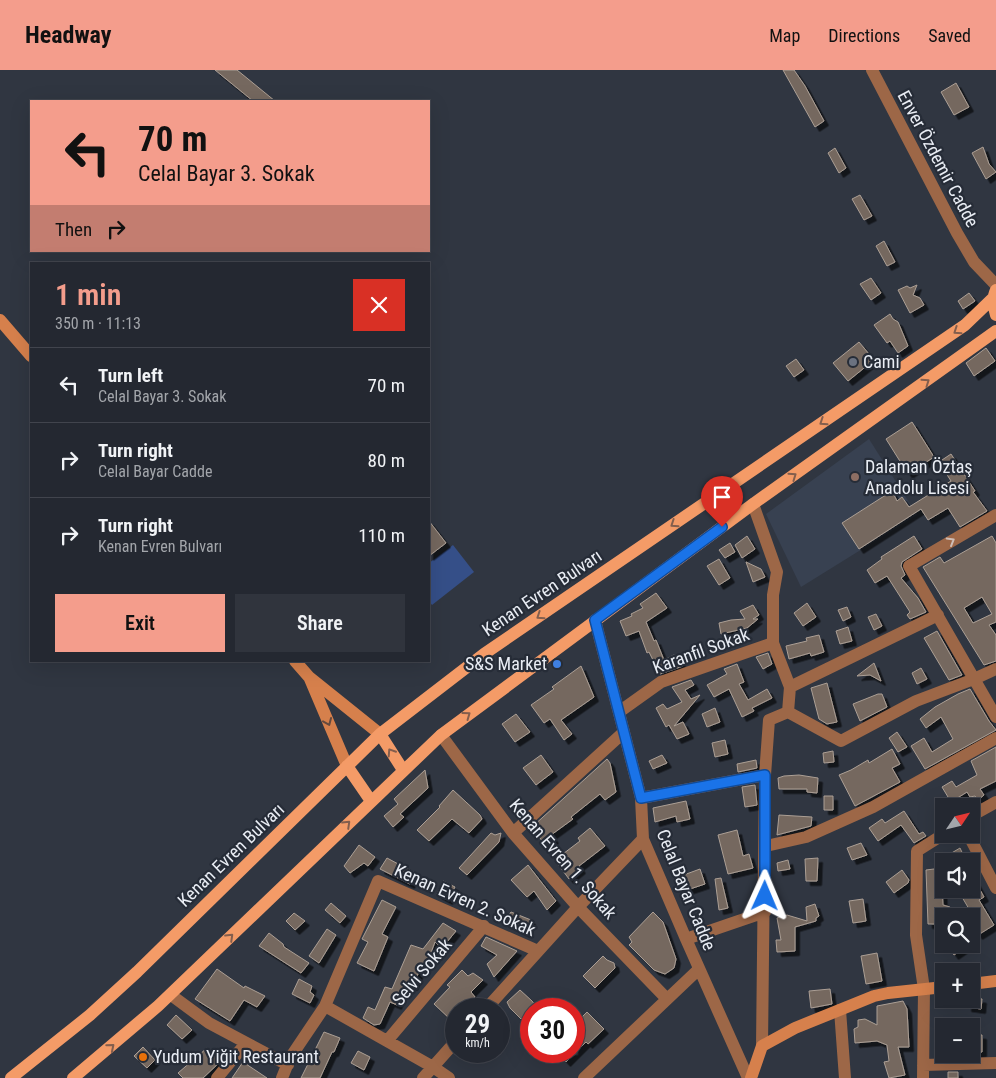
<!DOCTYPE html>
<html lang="en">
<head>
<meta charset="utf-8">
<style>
  body { margin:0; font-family:"Roboto Condensed",sans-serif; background:#30343d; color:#f1f3f6; height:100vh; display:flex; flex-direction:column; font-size:19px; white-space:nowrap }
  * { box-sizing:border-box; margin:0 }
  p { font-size:16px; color:#a3a6ab }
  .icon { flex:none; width:28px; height:28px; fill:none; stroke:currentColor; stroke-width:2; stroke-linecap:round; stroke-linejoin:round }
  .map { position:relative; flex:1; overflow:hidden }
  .sheet { position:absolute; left:30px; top:192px; width:400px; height:400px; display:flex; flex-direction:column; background:#242831; border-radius:0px; box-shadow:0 5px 20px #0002,0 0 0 1px #41444d }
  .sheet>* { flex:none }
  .banner { position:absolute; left:30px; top:30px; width:400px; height:152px; border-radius:0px; box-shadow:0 5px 20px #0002,0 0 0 1px #41444d; background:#f49d8c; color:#111; overflow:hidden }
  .needle { width:32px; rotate:55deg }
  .buttons { position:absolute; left:935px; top:728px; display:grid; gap:10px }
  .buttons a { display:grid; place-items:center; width:45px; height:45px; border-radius:0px; background:#242831; box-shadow:0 5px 20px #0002,0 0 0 1px #41444d; font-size:25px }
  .speed { position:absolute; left:445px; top:928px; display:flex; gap:10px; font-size:25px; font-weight:700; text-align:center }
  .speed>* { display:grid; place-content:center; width:65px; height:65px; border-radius:50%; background:#242831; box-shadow:0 5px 20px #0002,0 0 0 1px #41444d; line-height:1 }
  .speed small { font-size:12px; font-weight:400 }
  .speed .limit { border:8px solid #d22; background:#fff; color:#111 }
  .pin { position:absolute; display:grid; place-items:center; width:42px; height:42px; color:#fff; margin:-51px -21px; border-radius:50% 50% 50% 0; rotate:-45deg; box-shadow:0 0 5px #0007 }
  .pin .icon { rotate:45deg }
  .me { position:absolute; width:55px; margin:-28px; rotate:1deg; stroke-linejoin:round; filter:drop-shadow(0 0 4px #0008) }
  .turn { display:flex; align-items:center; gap:18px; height:105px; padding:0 25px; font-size:22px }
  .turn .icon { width:65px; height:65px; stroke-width:2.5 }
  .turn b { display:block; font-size:35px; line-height:42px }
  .then { display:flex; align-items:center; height:48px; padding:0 25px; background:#0003; gap:10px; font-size:19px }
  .round { display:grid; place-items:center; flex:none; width:52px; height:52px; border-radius:0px; background:#30343d }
  .head { display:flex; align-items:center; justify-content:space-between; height:85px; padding:0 25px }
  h1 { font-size:30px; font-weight:600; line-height:38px; color:#f49d8c }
  .cta { display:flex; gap:10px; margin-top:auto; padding:10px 25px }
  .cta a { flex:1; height:58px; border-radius:0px; background:#f49d8c; color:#111; font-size:20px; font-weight:600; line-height:58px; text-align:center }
  .cta a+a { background:#30343d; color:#f1f3f6 }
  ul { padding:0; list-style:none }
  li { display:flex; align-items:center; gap:15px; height:75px; padding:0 25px; border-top:1px solid #41444d }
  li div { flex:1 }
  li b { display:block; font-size:19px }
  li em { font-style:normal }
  header { display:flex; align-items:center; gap:30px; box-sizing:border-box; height:70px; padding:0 25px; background:#f49d8c; color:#111 }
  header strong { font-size:24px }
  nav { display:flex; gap:28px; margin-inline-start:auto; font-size:18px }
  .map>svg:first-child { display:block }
  .built { fill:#384151 }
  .green { fill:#354f88 }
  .building { fill:#74685e; stroke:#ac9f95; fill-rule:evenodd; filter:url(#shadow) }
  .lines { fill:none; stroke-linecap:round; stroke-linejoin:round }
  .street { stroke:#9d6747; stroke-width:12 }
  .secondary { stroke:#d6804c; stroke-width:12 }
  .primary { stroke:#f49b67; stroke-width:12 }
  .oneway { stroke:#835e4d }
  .oneway2 { stroke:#cebeb7 }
  .oneway3 { stroke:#64493e }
  .route-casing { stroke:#114b97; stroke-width:12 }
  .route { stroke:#1a73e8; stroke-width:9 }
  .worship-dot { fill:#6b7280; stroke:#262c37; stroke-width:2 }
  .education-dot { fill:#8d6e63; stroke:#262c37; stroke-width:2 }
  .shop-dot { fill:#3f7fe0; stroke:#262c37; stroke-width:2 }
  .food-dot { fill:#e8710a; stroke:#262c37; stroke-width:2 }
  .labels { text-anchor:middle; stroke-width:4.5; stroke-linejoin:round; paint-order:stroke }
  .street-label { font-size:18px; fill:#e9edf4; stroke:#262c37 }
  .poi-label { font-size:18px; fill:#e9edf4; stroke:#262c37; text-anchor:start }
</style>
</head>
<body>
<header>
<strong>Headway</strong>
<nav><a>Map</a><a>Directions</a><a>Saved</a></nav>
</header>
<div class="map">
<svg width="996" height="1008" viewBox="0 0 996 1008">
  <defs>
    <filter id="shadow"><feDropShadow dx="4.5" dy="4.5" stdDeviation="0" flood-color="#0009"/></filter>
  </defs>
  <rect width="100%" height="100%" fill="#303641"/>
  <path class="built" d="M869 369 917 445 801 517 766 444Z"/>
  <path class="green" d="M453 475 474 502 432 535 429 531V493Z"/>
  <path class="building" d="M215 0H237L275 31H253Z
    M783 0H794L805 16 824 51 815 57Z
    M956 13 969 37 954 45 941 22Z
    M983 77 989 94 996 102 986 109 972 83Z
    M835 78 846 98 839 103 828 83Z
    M860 125 872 146 864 150 852 129Z
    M884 171 895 192 887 196 876 176Z
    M871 208 881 223 871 230 860 214Z
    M917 215 913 225 920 228 924 235 910 243 898 220 907 216 910 218Z
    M969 223 975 231 963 239 958 231Z
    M890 244 893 249 898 252 908 276 898 283 890 271 887 273 874 255Z
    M859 272 874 290 848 311 833 293Z
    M986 278 995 291 974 306 966 293Z
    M796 289 804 300 794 307 786 296Z
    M912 352 934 387 908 404 886 369Z
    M951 384 975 421 973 422 987 441 960 457 948 438 928 450 921 439 859 479 842 453 892 421 897 431 902 427 909 437 951 411 939 392Z
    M429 451 446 473 429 486Z
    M747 466 755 479 742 488 735 475Z
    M914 466 922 479 902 492 901 496 905 505 901 508 918 528 926 542 910 549 907 545 910 542 887 506 875 513 867 500 882 489 881 487Z
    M992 466 996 473V552L989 555 996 565V591L984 595 923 497 940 487 944 493ZM982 527 992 544 973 553 964 538Z
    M730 473 735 482 725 488 719 480Z
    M719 489 730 508 719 515 707 496Z
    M746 492 761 499 765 507 753 512Z
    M656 523 667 538 646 552 654 571 656 570 664 590 674 585 678 588 683 596 660 604 649 582 647 583 639 561 626 566 620 551 632 546 631 544 643 538 640 534Z
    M807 533 816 547 803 556 794 543Z
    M753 535 759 545 753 549H758L747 558 721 564 719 553 731 550 745 549 740 541Z
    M847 537 851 547 843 551 838 540Z
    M876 544 882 556 874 560 868 547Z
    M848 557 852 571 840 574 836 561Z
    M937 561 962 605 949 610 924 568Z
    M819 565 824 582 811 586 810 583 789 589 786 576 807 571 806 568Z
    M768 583 772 594 763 599 756 587Z
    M874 593 881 611 870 605 857 606Z
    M737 594 744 612 739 614 748 630 767 619 772 628 752 638 754 641 742 647 729 619 714 627 707 615 727 604 724 599Z
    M581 596 594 627 561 650 572 664 564 670 550 649 544 653 531 635 554 619 552 617Z
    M921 598 927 609 917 614 912 603Z
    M691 610 694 615 685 620 691 629 700 625 674 656 683 652 689 664 677 669 669 655 666 657 656 638 663 634 667 639 682 632 672 617Z
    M827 613 837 652 827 654 819 649 811 618Z
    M970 619 989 651 996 660 925 699 911 676 924 668 932 682 953 669 941 647 926 658 920 649 935 637 958 624Z
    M878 624H882L887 637 860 651 853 634Z
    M715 638 720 652 707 657 702 644Z
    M516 644 530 662 515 672 502 654Z
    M897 662 907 677 898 682 889 668Z
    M725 670 728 684 715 687 712 673Z
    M996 677V711L980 719 984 725 978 730 975 726 970 727 967 722 951 732 942 717 952 711 956 717 977 705 971 691Z
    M892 679 900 694 892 698 900 712 855 736 839 705 851 700 868 690 869 693Z
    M833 681 834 692 824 693 823 683Z
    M541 685 553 702 536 715 523 698Z
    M662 685 667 693 653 699 649 691Z
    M607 689 610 693 616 722 605 730 600 724 571 747 573 749 551 765 554 769 545 775 532 757Z
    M756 690 757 698 738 702 737 694Z
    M425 700 428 718 400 744 404 747 393 757 384 746 398 734 394 729Z
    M799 705 818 708 817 723 807 722V719H779L778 708 784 706Z
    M755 715 757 735 745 737 742 717Z
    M453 720 480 745 482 749 469 763 452 749 429 771 417 760 440 737 439 736Z
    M824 726H833V740H824Z
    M686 731 690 749 677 752 676 746 655 752 653 738Z
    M904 741 919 764 923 762 926 766 914 773 901 755 878 771 869 758 882 749 885 753Z
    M779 745 812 747 811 756 777 765Z
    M590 758 605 776 579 796 581 799 569 809 555 790 580 771 578 768Z
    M737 760 743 786 749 784 753 798 728 804 718 765Z
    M491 763 495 765 501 763 499 772 467 805 459 798Z
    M861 773 867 785 852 790 847 778Z
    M359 775 375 787 368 796 364 793 350 803 344 796Z
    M960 778 966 791H938Z
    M387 788 415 803 410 814 380 799Z
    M818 788 817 811H806L805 789Z
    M788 790 790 799 778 801 777 793Z
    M528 795 556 831 547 840 534 821 527 827 511 810Z
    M700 799 705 814 687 820 681 806Z
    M934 799H941L943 835 950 837 951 846H944V854H928L926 800Z
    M902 800 909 810 908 813 894 823 886 812Z
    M971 803 984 827 979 830 994 855 978 865 971 854 972 844 959 822 965 819H971Z
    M721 808 728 838 719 840 715 809Z
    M443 811 455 817 448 830 437 824Z
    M863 829 866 851 853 853 849 831Z
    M382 830 396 837 382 864 388 867 374 901 357 893 368 872 362 869Z
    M331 833 346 846 340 853 325 840Z
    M815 834 819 846 816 848V851L795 857V881L777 882 776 870H781L777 848 787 845 807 851 806 837Z
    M511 842 531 850 526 863 504 852Z
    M653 842 663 852 676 889 674 898 665 904 654 900 629 875 632 872 629 867Z
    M294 843 305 851 295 860 286 851Z
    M443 853 456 861 442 878 435 872 426 896 422 894 413 916 405 913 397 935 390 932 380 954 374 955 363 948 368 937 375 940 385 917 392 919 411 875 423 879Z
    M327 859 336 865 319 893 309 886Z
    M269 863 283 874 284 877 309 893 301 903 259 876Z
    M486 867 517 881 494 907 487 894 497 885 481 876Z
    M946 874H970L954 885Z
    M877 883 882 911 866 914 861 886Z
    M603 886 607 890 614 893 615 898 595 918 583 906Z
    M217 899 244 918 245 916 265 926 257 937 244 930 230 951 195 929Z
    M462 900 468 906 473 903 483 910 471 922 475 927 461 939H456V943L450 949 434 934 450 917 447 915Z
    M299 909 312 916 310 922 314 925 310 933 292 924Z
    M830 919 832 934 811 938 809 921Z
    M520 920 532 931 535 935 521 949 510 938 507 932Z
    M971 927 982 929 981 939 967 937 968 929H971Z
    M903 931 907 939 909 977H898L905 1005 889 1008 884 992 889 991 887 975 877 971 855 973 854 959 858 957V950L865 949 877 955V936Z
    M587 942 604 959 588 974 586 972 566 992 556 981H574V955Z
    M176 945 192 960 182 969 167 955Z
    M324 962 340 968 334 982H332L320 1008H301Z
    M971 964 982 965V982L971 983Z
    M143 977 155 990 147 998 134 986Z
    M207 978 220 992 203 1008H183L178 1003Z
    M358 981 370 987 364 1000 351 993Z
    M243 992 267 1008H232Z
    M948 1002H958V1008H948Z"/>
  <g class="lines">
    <path class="street" d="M872 0 957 163 974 192 996 215
      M753 434 777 502 773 525V573L790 617 788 642 769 650 765 705 762 976
      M996 445 909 496 996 647
      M595 550 641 728 643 769 686 869 748 1008
      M790 617 938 545
      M619 642 661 612 773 573
      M788 642 841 671 916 631 974 609 996 599
      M441 665 513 763 578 837 667 929
      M641 728 765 705
      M971 746 996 732
      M513 763 624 662
      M968 764 996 818
      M766 776 806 767 873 737 996 668
      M686 869 765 842
      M171 925 209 953 288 995
      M325 936 433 997 449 1008
      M486 939 578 837 643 769
      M840 940 845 1008
      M387 971 484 856
      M923 995 996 993
      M217 1008 246 973
      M282 1008 290 988 325 936 378 811 538 881
      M423 1008 456 971
      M584 1008 699 899
      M923 1008 924 919 916 865 917 781 944 764"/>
    <path class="secondary" d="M0 250 31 286
      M295 591 309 607 380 664
      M310 609 347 696
      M971 914 996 911
      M751 1008 762 976 795 958 874 926 888 923 944 917"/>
    <path class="primary" d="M996 220C992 228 993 236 996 245
      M380 664 403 700
      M347 696 371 731
      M11 1008 90 945 137 902 380 664 484 584 965 255 993 228
      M73 1008 158 936 441 665 753 434 996 261"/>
  </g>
  <defs><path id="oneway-chevron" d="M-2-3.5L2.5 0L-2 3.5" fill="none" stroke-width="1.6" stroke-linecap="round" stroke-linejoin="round" transform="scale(1.25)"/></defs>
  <g class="oneway">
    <use href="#oneway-chevron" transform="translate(957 261) rotate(146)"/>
    <use href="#oneway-chevron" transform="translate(926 312) rotate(-35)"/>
    <use href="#oneway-chevron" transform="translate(823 352) rotate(146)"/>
    <use href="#oneway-chevron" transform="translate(793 406) rotate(-35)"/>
    <use href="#oneway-chevron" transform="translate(674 454) rotate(146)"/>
    <use href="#oneway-chevron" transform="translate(540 546) rotate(146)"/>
    <use href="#oneway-chevron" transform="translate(467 645) rotate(-36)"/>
    <use href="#oneway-chevron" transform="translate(391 682) rotate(-123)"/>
    <use href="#oneway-chevron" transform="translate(347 754) rotate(-44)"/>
    <use href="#oneway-chevron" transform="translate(230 867) rotate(-44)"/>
    <use href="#oneway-chevron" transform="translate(111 977) rotate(-40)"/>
  </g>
  <use class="oneway2" href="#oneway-chevron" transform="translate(951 471) rotate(-30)"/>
  <use class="oneway3" href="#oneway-chevron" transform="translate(328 652) rotate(67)"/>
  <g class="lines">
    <defs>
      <path id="route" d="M722 457 595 550 641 728 765 705V826"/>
    </defs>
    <use href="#route" class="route-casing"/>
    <use href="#route" class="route"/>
  </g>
  <circle class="worship-dot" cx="853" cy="292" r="5"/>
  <circle class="education-dot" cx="855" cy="407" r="5"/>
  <circle class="shop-dot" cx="557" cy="594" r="5"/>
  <circle class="food-dot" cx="143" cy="987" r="5"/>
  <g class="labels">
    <g class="street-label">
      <text transform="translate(938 89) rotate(62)" y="6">Enver Özdemir Cadde</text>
      <text transform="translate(542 523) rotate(-34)" y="6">Kenan Evren Bulvarı</text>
      <text transform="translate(701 581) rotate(-20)" y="6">Karanfil Sokak</text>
      <text transform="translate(231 785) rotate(-44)" y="6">Kenan Evren Bulvarı</text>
      <text transform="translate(563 789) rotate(49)" y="6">Kenan Evren 1. Sokak</text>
      <text transform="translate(686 820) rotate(68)" y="6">Celal Bayar Cadde</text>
      <text transform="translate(465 830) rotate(24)" y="6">Kenan Evren 2. Sokak</text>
      <text transform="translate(422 902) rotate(-50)" y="6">Selvi Sokak</text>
    </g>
    <g class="poi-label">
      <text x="863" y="298">Cami</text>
      <text x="865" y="403">Dalaman Öztaş<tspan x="865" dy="21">Anadolu Lisesi</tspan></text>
      <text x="547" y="600" text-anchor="end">S&amp;S Market</text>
      <text x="153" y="993">Yudum Yiğit Restaurant</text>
    </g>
  </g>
</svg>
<div class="buttons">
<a><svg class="needle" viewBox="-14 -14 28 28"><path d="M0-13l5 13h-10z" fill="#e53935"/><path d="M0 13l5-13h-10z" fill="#a3a6ab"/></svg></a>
<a><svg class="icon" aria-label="sound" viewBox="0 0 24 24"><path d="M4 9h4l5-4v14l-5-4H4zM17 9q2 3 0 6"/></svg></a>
<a><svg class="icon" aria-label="search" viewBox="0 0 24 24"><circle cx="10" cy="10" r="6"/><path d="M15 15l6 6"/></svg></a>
<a>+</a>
<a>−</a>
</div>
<div class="speed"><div>29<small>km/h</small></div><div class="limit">30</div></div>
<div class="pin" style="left:722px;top:457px;background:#d93025"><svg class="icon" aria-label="arrive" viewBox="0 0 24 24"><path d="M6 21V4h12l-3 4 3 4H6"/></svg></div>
<svg class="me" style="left:765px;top:826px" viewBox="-20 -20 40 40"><path d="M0-17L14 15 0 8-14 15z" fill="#1a73e8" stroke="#fff" stroke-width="4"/></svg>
<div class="banner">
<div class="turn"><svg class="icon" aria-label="left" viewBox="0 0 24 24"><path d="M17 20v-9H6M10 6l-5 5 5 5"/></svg><div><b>70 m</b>Celal Bayar 3. Sokak</div></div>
<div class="then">Then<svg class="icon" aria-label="right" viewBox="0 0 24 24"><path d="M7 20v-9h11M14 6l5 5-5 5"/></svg></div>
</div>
<section class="sheet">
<div class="head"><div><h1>1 min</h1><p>350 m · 11:13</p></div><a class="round" style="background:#d93025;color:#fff"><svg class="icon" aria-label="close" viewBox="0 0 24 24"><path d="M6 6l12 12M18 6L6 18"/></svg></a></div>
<ul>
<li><svg class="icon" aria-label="left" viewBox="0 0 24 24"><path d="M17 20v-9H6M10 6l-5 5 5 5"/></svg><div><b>Turn left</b><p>Celal Bayar 3. Sokak</p></div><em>70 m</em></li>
<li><svg class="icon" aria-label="right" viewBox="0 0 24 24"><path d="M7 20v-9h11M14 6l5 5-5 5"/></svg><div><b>Turn right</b><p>Celal Bayar Cadde</p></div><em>80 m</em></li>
<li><svg class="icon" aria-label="right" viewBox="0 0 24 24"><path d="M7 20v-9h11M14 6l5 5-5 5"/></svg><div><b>Turn right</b><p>Kenan Evren Bulvarı</p></div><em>110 m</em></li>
</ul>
<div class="cta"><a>Exit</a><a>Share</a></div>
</section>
</div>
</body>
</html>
